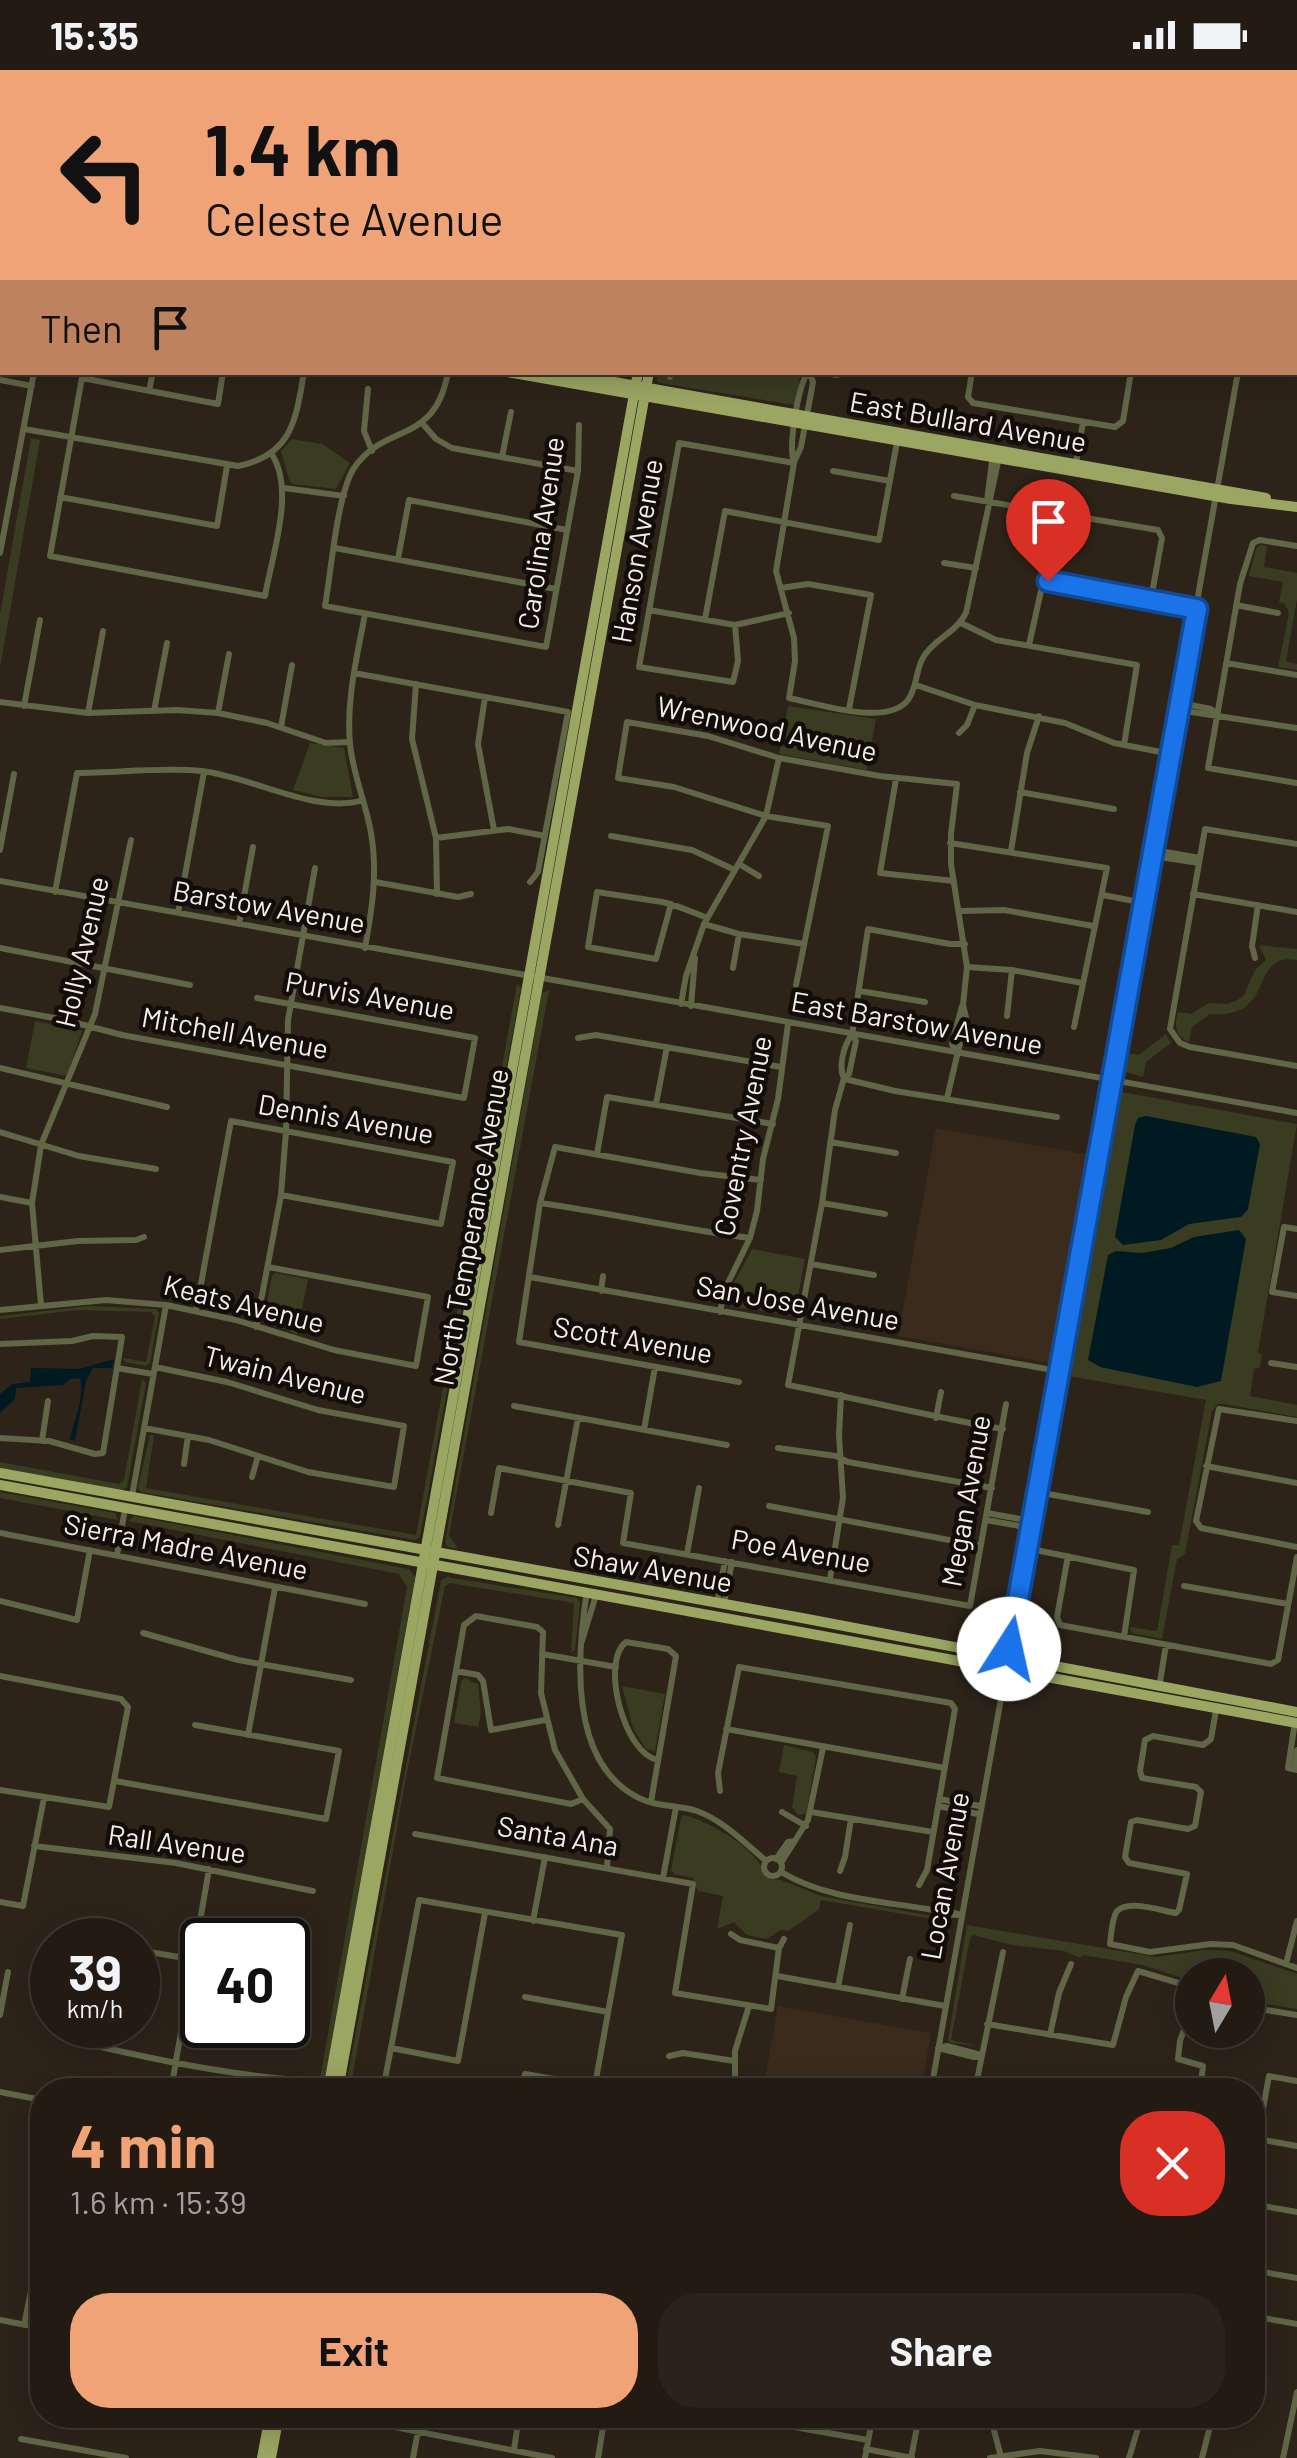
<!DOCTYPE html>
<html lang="en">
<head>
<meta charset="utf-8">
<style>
  body { margin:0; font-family:Barlow,sans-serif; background:#2a231c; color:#f1f3f6; height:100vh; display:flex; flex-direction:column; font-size:38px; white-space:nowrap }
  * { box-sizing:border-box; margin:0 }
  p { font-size:32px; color:#a2a1a0 }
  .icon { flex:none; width:55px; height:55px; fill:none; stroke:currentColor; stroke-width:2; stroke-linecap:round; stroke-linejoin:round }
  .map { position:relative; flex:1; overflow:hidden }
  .drawer { position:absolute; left:30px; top:2008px; width:1235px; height:350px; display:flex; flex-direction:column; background:#221a13; border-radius:40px; box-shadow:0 5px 25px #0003,0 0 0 2px #3f3833 }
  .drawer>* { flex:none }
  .guide { position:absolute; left:0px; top:0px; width:1298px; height:305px; box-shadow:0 5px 25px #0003,0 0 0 2px #3f3833; background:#efa377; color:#111; overflow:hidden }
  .needle { width:65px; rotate:10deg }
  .fabs { position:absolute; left:1175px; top:1888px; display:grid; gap:20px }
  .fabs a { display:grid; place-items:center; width:90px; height:90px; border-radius:50%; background:#221a13; box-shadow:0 5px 25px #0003,0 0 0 2px #3f3833; font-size:50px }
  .speed { position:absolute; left:30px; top:1848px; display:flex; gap:20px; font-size:50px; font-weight:700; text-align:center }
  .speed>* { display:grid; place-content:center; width:130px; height:130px; border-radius:50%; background:#221a13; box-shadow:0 5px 25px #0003,0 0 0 2px #3f3833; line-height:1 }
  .speed small { font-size:25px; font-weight:400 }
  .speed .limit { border:5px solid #111; border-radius:15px; background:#fff; color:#111 }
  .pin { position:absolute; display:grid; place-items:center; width:85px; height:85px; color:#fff; margin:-102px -42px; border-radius:50% 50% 50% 0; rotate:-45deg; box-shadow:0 0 10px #0007 }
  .pin .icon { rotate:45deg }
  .me { position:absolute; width:110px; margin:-55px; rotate:10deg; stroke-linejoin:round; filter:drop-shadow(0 0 8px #0008) }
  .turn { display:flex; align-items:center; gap:35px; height:210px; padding:0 40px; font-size:45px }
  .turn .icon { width:130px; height:130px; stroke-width:2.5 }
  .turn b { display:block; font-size:70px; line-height:85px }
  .then { display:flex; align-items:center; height:95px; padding:0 40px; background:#0003; gap:20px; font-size:38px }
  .round { display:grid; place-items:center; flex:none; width:105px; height:105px; border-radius:40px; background:#2a231c }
  .headline { display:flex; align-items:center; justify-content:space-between; height:170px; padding:0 40px }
  h1 { font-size:60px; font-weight:700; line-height:75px; color:#efa377 }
  .cta { display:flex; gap:20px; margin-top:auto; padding:20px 40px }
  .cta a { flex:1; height:115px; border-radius:40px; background:#efa377; color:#111; font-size:40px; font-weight:700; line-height:115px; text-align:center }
  .cta a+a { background:#2a231c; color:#f1f3f6 }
  .status { display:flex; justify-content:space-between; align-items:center; height:70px; padding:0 50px; background:#221a13; direction:ltr }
  .status svg { height:28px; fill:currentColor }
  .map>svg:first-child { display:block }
  .built { fill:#3a2b1d }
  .green { fill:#393c21 }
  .water { fill:#001a21 }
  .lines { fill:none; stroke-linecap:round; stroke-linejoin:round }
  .stream { stroke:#001a21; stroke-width:2.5 }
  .minor { stroke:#606646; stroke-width:6 }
  .major { stroke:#9ba663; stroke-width:10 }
  .route-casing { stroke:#114b97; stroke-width:25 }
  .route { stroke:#1a73e8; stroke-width:18 }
  .labels { text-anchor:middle; stroke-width:9; stroke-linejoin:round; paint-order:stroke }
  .street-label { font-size:28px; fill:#f5eee8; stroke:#120d09 }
</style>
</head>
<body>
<div class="status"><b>15:35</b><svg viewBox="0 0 49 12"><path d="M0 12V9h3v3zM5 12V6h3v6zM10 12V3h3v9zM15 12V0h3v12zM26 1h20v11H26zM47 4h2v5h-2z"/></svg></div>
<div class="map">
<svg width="1297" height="2388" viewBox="0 0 1297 2388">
  <rect width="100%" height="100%" fill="#2d2319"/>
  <path class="built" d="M936 1058 1090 1085 1050 1293 898 1266Z
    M778 1936 931 1963 921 2020H763Z"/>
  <path class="green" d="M658 303H801L794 335 660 313 657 310Z
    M31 368 40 370 0 598V544Z
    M292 369 322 374 350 393 336 419 293 414 289 410 281 381Z
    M1260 475 1267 476 1264 497 1297 503V529L1286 591 1297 594V600L1278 597 1289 543 1285 534 1279 532 1283 512 1249 506 1256 479Z
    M788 636 876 649 867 700 779 684Z
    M310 673 344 678 353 727H322L293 720Z
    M1259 875 1297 879V890C1248 881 1278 950 1210 944L1192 957 1189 972C1175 966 1174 955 1178 942L1191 944 1209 933 1227 934 1238 930 1244 925 1255 900 1266 890Z
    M517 914 521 918 420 1467 415 1470 141 1422 138 1418 150 1365H154L146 1418 416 1465Z
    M549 920 449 1465 458 1479 448 1477 445 1472 542 923Z
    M35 951 82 961 67 1006 26 998Z
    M1166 964 1171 973 1146 992 1143 1007 1123 1001 1126 983 1139 985Z
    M1122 1022 1297 1054 1258 1282 1262 1285 1260 1297 1254 1299 1250 1326 1297 1335V1347L1224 1334H1218L1212 1341 1185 1484 1177 1489 1162 1569 1132 1563 1130 1557 1157 1561 1172 1475H1179L1206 1330 1068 1306 1093 1136 1118 1025Z
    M752 1179 805 1189 794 1246 730 1236 727 1232 731 1218Z
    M275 1203 308 1209 297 1265 264 1250 272 1206Z
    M88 1236 156 1239 159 1243 150 1293 146 1296 125 1292 123 1288 146 1292 155 1247 151 1242 78 1240 0 1249V1246Z
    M142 1309 146 1313 127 1417 121 1421 0 1399V1392L119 1414 124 1410Z
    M0 1422 115 1443 118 1450 0 1428Z
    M134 1446 409 1499 415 1507 323 2020H318L407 1517 399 1504 128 1451Z
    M447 1507 577 1528 580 1533 575 1580 571 1583 574 1533 450 1513 445 1516 407 1702 350 2020H345L441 1510Z
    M465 1608 478 1614 481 1643 478 1657 454 1653 461 1611Z
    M622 1616 665 1624 655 1681 646 1679 633 1658Z
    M784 1675 813 1682 816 1687 806 1744 798 1745 792 1737 797 1706 779 1702Z
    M684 1745C707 1751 749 1774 761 1796 764 1800 765 1806 769 1809L781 1810 821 1826 949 1849 950 1858 944 1851 821 1830 819 1839 789 1861 780 1860 767 1869 747 1865 734 1852 717 1859 723 1826 698 1821 693 1808 674 1804 671 1800 681 1748Z
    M967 1855 1156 1887 1205 1880 1230 1881 1297 1904V1939L1248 1931V1905H1192V1911L1143 1895 1083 1885 1080 1888 1064 1881 1012 1875 973 1865 970 1868 951 1970 978 1976 951 1973 948 1970Z"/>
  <path class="water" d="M839 0H1285L839 2Z
    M1146 1046 1256 1067 1260 1074 1248 1139 1241 1147 1189 1154 1161 1170 1123 1175 1115 1167 1135 1055 1138 1048Z
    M1239 1160 1246 1169 1221 1311 1197 1317 1100 1297 1088 1290 1108 1185 1116 1181 1142 1183 1171 1178 1194 1167Z
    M114 1289 112 1298H93L86 1311 75 1371 70 1369C74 1349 85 1329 80 1308L70 1309 63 1315 16 1318 15 1329 0 1343V1324L12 1314 30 1312 31 1298 79 1299Z"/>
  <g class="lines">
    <path class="stream" d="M675 2 676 0"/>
    <path class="minor" d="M774 0 787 2
      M42 2V0
      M86 2 87 0
      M160 2V0
      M319 2V0
      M387 2V0
      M447 2V0
      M739 2V0
      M833 2 834 0
      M1290 2 1291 0
      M0 19 2 20
      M1295 125 1297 126
      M0 247 2 248
      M83 302 50 486 265 526C272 485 296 419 271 383
      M293 302 304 305
      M448 302C435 376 385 352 354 398 337 424 331 503 325 536L546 577 578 401 579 355
      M808 302C798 316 788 376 794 393L776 501 794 568 795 591 789 628C819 634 887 657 908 630 918 616 915 600 924 586 935 568 955 564 966 543L999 387
      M815 302 837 305
      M972 302 968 327 973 333 1115 357 1123 351 1131 302
      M670 307 671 302
      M82 308 218 334 223 302
      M0 310 32 316
      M368 319 364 361 372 381
      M149 321 153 302
      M422 353 436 369 452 378 578 401
      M24 359 238 396C292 385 296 350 304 302
      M502 387 511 342
      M794 392 801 377 813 312 809 302
      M1076 393 1083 352
      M833 401 890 411
      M284 418 344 426
      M954 426 1158 460 1162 468 1151 529
      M60 427 217 456 227 396
      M987 431 993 384
      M1297 476 1260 470 1253 473 1240 514 1208 698 1297 713
      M335 478 556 519
      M0 483 34 302
      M398 489 409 430 567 460
      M944 493 976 498
      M781 518 808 514 871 525 849 639
      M1236 535 1278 543
      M649 540 735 555 789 543
      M705 549 725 441 879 470 897 372
      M961 553 996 570 1137 595 1124 675
      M735 555 738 591 733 612 639 597 679 373 794 393
      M1029 575 1043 512 1142 527 1197 539
      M1226 593 1297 605
      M354 603 568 642 538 802 530 812
      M416 614 412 669 436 768 437 824
      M916 615 975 635 1065 653 1114 673 1171 684
      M485 627 478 674 494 760
      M0 632 88 643 177 640 218 643 267 653 326 673 350 672
      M1180 633 1211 639 1216 643
      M24 636 40 550
      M1178 640 1297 658
      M154 641 167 573
      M88 643 103 561
      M218 643 229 584
      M281 657 292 595
      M959 663 967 655 975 635
      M896 709 880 803 954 811
      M1020 722 1114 739
      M611 766 692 780 735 800
      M436 768 508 759 545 766
      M950 773 1107 798 1074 957
      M1297 774 1205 759 1170 959 1180 973 1190 977 1297 996
      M0 780 14 704
      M1154 780 1200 788
      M1011 781 1027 683 1039 646
      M1153 786 1199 793
      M739 794 759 806
      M0 811 1297 1043
      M375 812 458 827 471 824
      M55 822 77 703C118 703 161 697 202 701 253 707 316 745 363 730
      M1193 824 1297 842
      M1103 825 1144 833
      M671 834 656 889 588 877 597 822 662 832C677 835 692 842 707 848
      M960 841 1004 840 1093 856
      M178 843 204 702
      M239 854 253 777
      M704 854 739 864 804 874
      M0 878 190 915
      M365 878C372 839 378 803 371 763 366 733 353 705 350 674 346 630 357 587 365 544
      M1255 888 1252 876 1258 835
      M967 897 1012 900 1082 913
      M733 898 739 864
      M796 915 828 756 766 746 674 717 618 708 627 652 708 666 779 688 880 706 957 714 951 764V794L967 897 963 935 966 948 947 1028
      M860 921 925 932
      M681 934 686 906 704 854 766 746 779 688
      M691 936 695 888
      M0 938 65 950 122 965 464 1028 475 968 257 928
      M1007 946 1012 900
      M853 966 856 971 849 1004 844 1008 835 1040 822 1133 788 1315C860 1329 931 1347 1003 1359
      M578 968 596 965 781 997
      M955 981 952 974 962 936
      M0 998 167 1037
      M844 1008C838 997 844 974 852 965L868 859 950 874H965
      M845 1009 895 1021 1057 1047
      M656 1034 667 977
      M0 1062 79 1086 156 1099
      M830 1072 896 1083
      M597 1084 607 1027 773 1054
      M0 1127 32 1133
      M540 1133C611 1143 679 1159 750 1168
      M822 1133 885 1144
      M1297 1159 1284 1157 1272 1222 1297 1226
      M0 1180 78 1171 136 1170 144 1167
      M811 1194 874 1205
      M530 1207 1058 1301
      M601 1221 603 1206
      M41 1235 32 1133 41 1075 95 944 131 770
      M0 1240 106 1230 166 1235 236 1250 334 1280 416 1296 428 1227 268 1197
      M196 1241 231 1051 453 1092 441 1154 281 1125
      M720 1242 725 1219 750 1168 757 1141 763 1089 778 1029 788 954
      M256 1257 281 1125 286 1061 288 950 315 798
      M0 1274 72 1271 93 1266 122 1267 103 1383 95 1384 49 1371 0 1368
      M1271 1293 1297 1297
      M117 1298 153 1304
      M739 1312 519 1272 540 1133 555 1077 700 1103 761 1110
      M514 1336 727 1375
      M936 1348 941 1322
      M1297 1351 1219 1339 1196 1451 1201 1458 1297 1477
      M144 1358 209 1370 308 1402 394 1417 404 1356 318 1340 227 1312 155 1297
      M644 1360 655 1297
      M42 1371 48 1331
      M778 1378 836 1386 848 1392 992 1418
      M184 1394 188 1366
      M1206 1396 1297 1413
      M252 1407 258 1386
      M1037 1422 1148 1442
      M132 1426 166 1235
      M769 1436 981 1476
      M491 1443 499 1398 631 1423 623 1473 970 1536 1006 1334
      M987 1443 1031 1451
      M986 1450 1030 1458
      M558 1455 578 1348
      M0 1463 365 1534
      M1026 1478 1134 1500 1124 1567
      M687 1484 699 1418
      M117 1485 125 1439
      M1068 1486 1057 1547 1060 1555 1271 1594 1278 1590 1297 1487
      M830 1509 843 1428 839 1365 841 1325
      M1184 1516 1288 1534
      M587 1521C577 1584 568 1691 637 1727 655 1737 678 1735 697 1741 724 1751 745 1773 766 1791
      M0 1531 77 1550 90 1480
      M724 1533 732 1492
      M717 1534 725 1491
      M143 1563 238 1590 351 1610
      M582 1571 596 1525
      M542 1584 616 1597
      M456 1601 478 1605 483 1611 491 1660 545 1650
      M0 1606 121 1629 128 1637 109 1737 0 1720
      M1159 1618 1166 1575
      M1216 1640 1211 1669 1203 1675 1153 1666 1145 1670 1140 1701 1142 1708 1196 1717 1201 1722 1195 1756 1188 1759 1137 1750 1131 1752 1125 1787 1129 1793 1187 1804 1179 1840 1176 1843C1162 1841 1129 1829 1117 1841 1112 1848 1111 1866 1110 1874L1150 1882 1211 1874 1233 1875 1297 1898
      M1295 1652 1288 1698 1297 1700
      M726 1659 945 1698
      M248 1665 275 1518
      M1294 1699 1297 1680
      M115 1711 326 1749 339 1681 195 1655
      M720 1721 718 1703 739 1597 951 1633 955 1639 927 1800 919 1815
      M583 1729 571 1734 437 1708 464 1555 476 1546 537 1557 543 1562 541 1623 555 1680 583 1729 610 1759 607 1797
      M939 1729 980 1736
      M651 1732 676 1586 668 1579 626 1572C600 1592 624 1684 658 1690
      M938 1736 978 1744
      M782 1742 806 1756
      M811 1742 933 1762
      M415 1764 693 1814 675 1923 771 1939 779 1878 784 1869
      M34 1776 176 1793 313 1821
      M764 1797a9 9 0 1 1 18 0a9 9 0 1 1-18 0Z
      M776 1789 788 1772 795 1771
      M781 1793 808 1750 823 1678
      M840 1801 845 1787 851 1749
      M781 1802C826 1829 882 1831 933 1840L938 1837 961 1845
      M663 1808 676 1737
      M0 1832 23 1836 44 1728
      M933 1840 937 1844 960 1845
      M533 1851 545 1787
      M731 1864 740 1870 779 1878
      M85 1869 87 1870
      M138 1880 202 1891
      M1286 1894 1297 1851
      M777 1906 945 1936
      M288 1910 304 1909
      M838 1917 850 1855
      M525 1927 608 1942
      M902 1929 910 1889
      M1192 1937 1180 1971 1178 1989 1203 1996 1200 2020
      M1248 1937 1297 1945
      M0 1945 8 1902
      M987 1954 1113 1975 1126 1927 1138 1901 1192 1917
      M1050 1965 1059 1923 1071 1894
      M66 1969C139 1986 211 2002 286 2009
      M947 1976 981 1985 974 1987 938 1978Z
      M391 1978 458 1991 485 1843
      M669 1986 683 1983 734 1991
      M171 2020 209 1799
      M383 2020 419 1830 622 1865 595 2015
      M522 2020 525 2004 618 2020
      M735 2020V1981L749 1936
      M931 2020 1238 302
      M975 2020 1003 1882
      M0 2022 42 2030
      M1258 2069 1297 2076
      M1252 2099 1269 2006 1297 2011
      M1252 2134 1297 2142
      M38 2146 42 2127
      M1252 2200 1297 2208
      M1252 2246 1297 2254
      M0 2250 42 2258
      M24 2255 31 2221
      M726 2345 868 2370
      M990 2345 1001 2387
      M344 2351 374 2353 552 2388
      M21 2369 126 2388
      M866 2379 912 2388
      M514 2380 519 2345
      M413 2388 418 2361
      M598 2388 605 2345
      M865 2388 873 2345
      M911 2388 919 2347
      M990 2388 1040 2381 1096 2388
      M1129 2388 1142 2345
      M1202 2388 1213 2345
      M1283 2388 1297 2322"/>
    <path class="major" d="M686 2 687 0
      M696 2 697 0
      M0 199 2 200
      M0 209H2
      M507 302 1231 429 1297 437
      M558 302 1266 428
      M0 1403 802 1548 1297 1642
      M0 1415 1297 1653
      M328 2020 638 302
      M338 2020 649 302
      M262 2388 270 2345
      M271 2388 279 2345"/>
  </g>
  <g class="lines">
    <defs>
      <path id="route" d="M1009 1579 1197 539 1048 511"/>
    </defs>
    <use href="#route" class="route-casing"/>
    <use href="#route" class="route"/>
  </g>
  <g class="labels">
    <g class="street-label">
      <text transform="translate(968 352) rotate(10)" y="10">East Bullard Avenue</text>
      <text transform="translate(541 463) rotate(-82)" y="10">Carolina Avenue</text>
      <text transform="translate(637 481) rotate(-80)" y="10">Hanson Avenue</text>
      <text transform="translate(767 659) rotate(12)" y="10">Wrenwood Avenue</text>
      <text transform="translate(269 837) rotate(10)" y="10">Barstow Avenue</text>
      <text transform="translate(82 882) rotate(-77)" y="10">Holly Avenue</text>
      <text transform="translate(370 926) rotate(10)" y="10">Purvis Avenue</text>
      <text transform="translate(917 953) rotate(10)" y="10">East Barstow Avenue</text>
      <text transform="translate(235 963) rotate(10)" y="10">Mitchell Avenue</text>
      <text transform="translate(346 1049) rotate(10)" y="10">Dennis Avenue</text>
      <text transform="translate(743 1066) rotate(-79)" y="10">Coventry Avenue</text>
      <text transform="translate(471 1157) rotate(-80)" y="10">North Temperance Avenue</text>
      <text transform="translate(798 1233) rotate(10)" y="10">San Jose Avenue</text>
      <text transform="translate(244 1234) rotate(14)" y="10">Keats Avenue</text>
      <text transform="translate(633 1270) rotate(10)" y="10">Scott Avenue</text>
      <text transform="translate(285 1305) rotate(14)" y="10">Twain Avenue</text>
      <text transform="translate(966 1431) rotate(-80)" y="10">Megan Avenue</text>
      <text transform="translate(186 1477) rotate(11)" y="10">Sierra Madre Avenue</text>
      <text transform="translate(801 1481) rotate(10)" y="10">Poe Avenue</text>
      <text transform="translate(653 1499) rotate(10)" y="10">Shaw Avenue</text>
      <text transform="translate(558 1766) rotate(10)" y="10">Santa Ana</text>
      <text transform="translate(177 1774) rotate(8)" y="10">Rall Avenue</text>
      <text transform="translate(945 1806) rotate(-80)" y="10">Locan Avenue</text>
    </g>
  </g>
</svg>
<div class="fabs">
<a><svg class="needle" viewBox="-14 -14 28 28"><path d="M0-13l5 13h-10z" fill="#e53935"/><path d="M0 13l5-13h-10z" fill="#a2a1a0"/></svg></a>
</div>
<div class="speed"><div>39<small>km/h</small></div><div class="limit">40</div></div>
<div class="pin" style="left:1048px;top:511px;background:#d93025"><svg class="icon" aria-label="arrive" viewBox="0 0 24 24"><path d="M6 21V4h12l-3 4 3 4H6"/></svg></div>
<svg class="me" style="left:1009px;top:1579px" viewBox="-20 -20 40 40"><circle r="19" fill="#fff"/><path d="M0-13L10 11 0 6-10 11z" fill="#1a73e8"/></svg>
<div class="guide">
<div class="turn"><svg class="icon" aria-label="left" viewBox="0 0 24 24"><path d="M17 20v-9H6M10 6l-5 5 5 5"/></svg><div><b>1.4 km</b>Celeste Avenue</div></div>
<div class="then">Then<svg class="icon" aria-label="arrive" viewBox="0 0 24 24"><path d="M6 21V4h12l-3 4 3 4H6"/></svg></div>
</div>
<section class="drawer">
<div class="headline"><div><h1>4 min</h1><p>1.6 km · 15:39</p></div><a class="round" style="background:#d93025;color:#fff"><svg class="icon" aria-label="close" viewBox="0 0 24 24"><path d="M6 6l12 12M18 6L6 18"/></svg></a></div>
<div class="cta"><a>Exit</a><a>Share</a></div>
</section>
</div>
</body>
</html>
